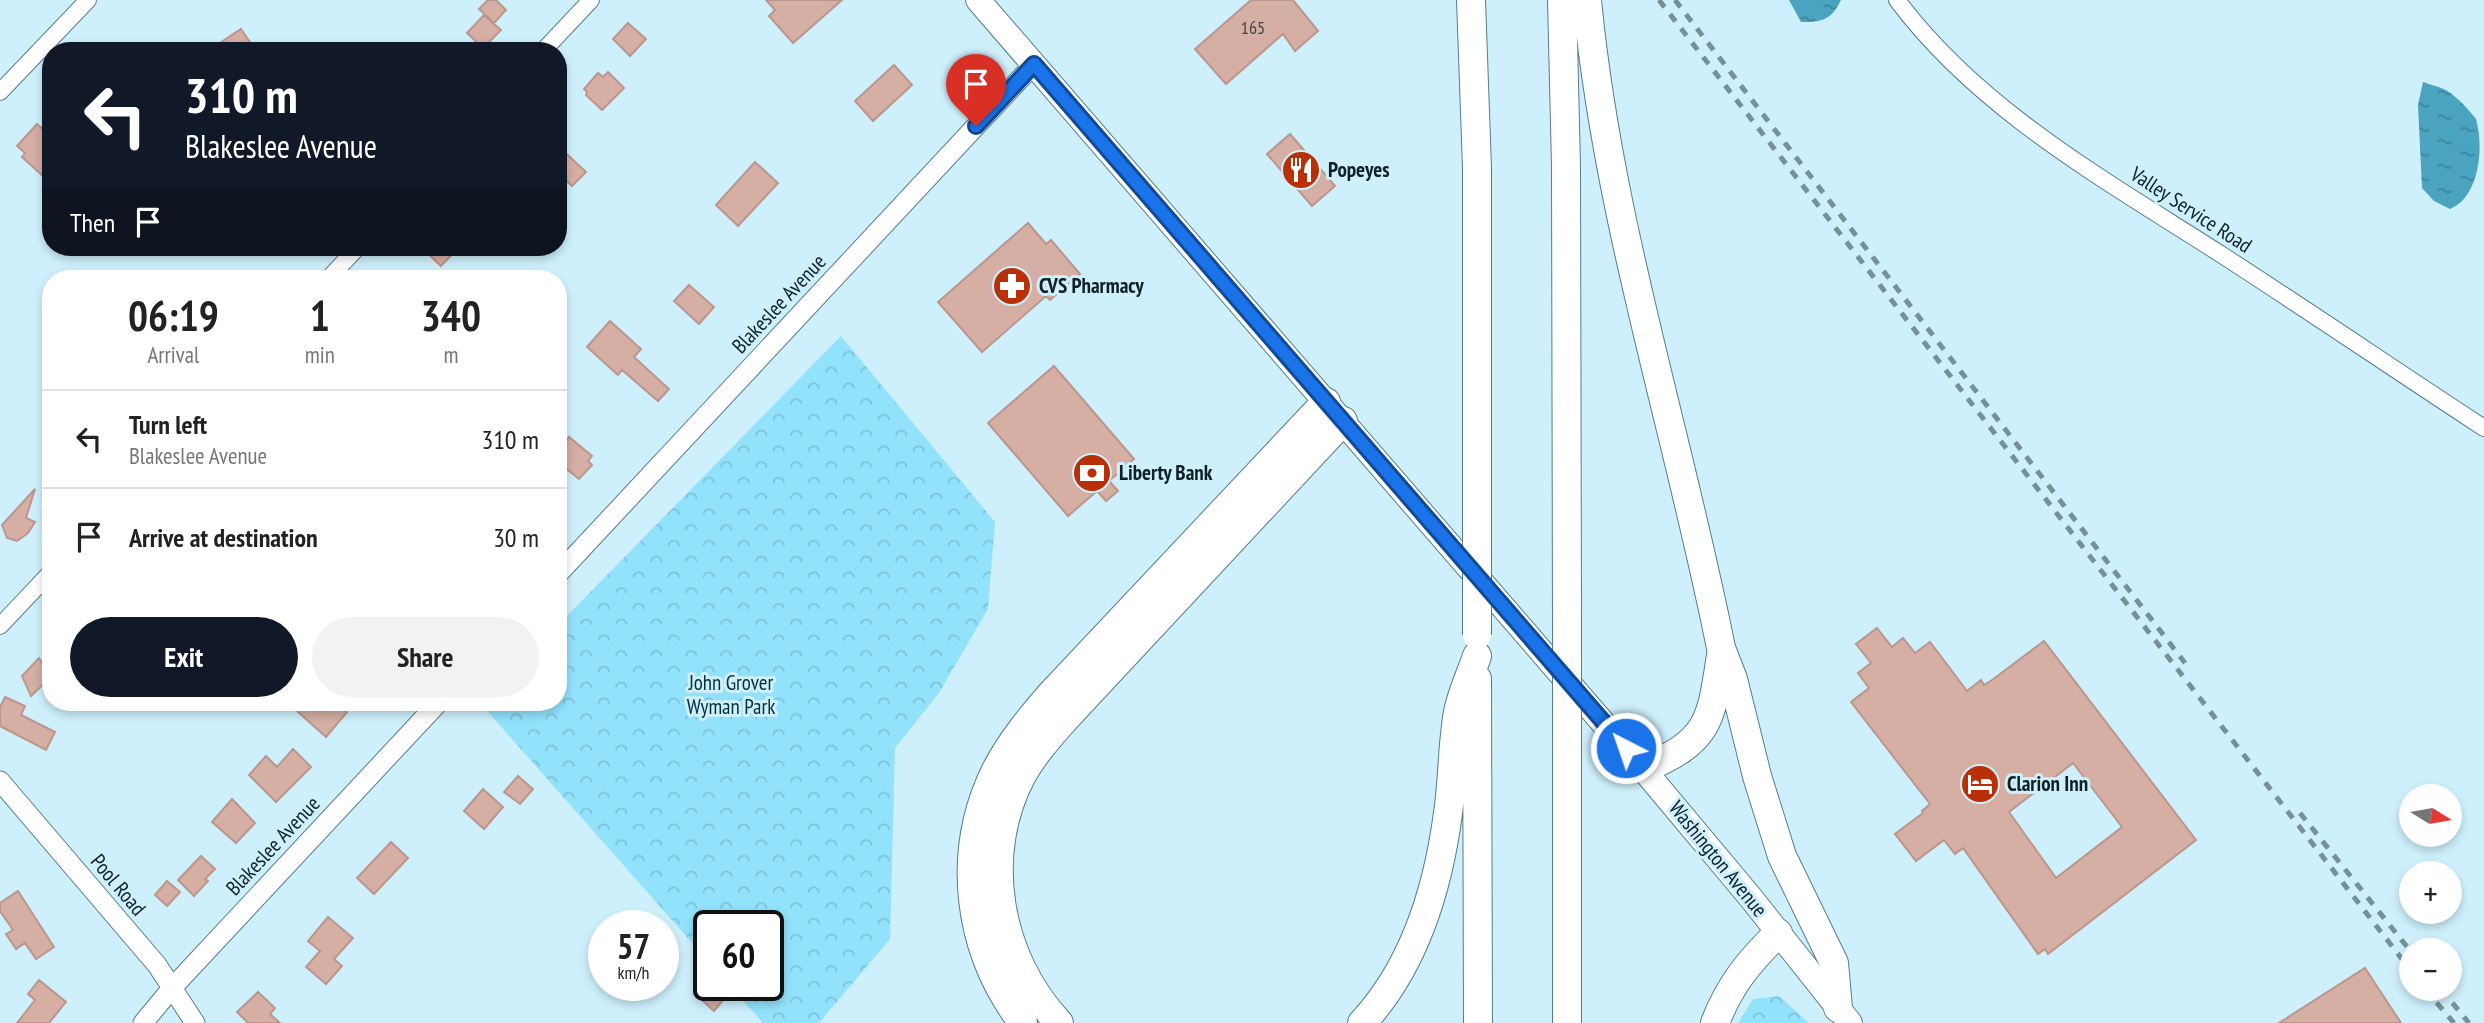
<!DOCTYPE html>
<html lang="en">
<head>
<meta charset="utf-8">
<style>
  body { margin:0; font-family:"PT Sans Narrow",sans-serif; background:#f2f2f2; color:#222; height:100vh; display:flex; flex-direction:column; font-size:26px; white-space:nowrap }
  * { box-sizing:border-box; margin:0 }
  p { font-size:23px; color:#767676 }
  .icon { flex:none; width:38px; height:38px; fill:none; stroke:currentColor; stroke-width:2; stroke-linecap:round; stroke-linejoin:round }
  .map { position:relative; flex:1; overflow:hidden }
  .drawer { position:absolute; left:42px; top:270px; width:525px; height:441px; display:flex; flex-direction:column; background:#fff; border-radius:28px; box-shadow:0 4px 10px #0003 }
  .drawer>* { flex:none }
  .banner { position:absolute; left:42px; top:42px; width:525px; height:214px; border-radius:28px; box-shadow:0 4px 10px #0003; background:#111827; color:#fff; overflow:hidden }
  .needle { width:46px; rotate:101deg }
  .controls { position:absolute; left:2399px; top:784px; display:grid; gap:14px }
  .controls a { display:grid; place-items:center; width:63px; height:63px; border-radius:50%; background:#fff; box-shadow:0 4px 10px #0003; font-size:35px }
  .speed { position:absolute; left:588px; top:910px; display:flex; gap:14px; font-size:35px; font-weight:700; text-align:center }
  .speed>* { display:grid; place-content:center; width:91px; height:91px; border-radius:50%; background:#fff; box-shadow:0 4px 10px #0003; line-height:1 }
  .speed small { font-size:18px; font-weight:400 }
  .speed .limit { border:4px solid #111; border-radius:10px; background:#fff; color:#111 }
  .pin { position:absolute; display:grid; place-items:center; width:60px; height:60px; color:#fff; margin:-72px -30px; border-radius:50% 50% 50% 0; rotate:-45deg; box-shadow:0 0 7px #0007 }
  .pin .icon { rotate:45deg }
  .me { position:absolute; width:77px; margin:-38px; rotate:319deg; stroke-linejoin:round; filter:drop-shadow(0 0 5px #0008) }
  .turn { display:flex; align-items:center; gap:24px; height:147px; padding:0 28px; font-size:32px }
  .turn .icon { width:91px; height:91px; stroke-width:2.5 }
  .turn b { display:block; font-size:49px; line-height:60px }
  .then { display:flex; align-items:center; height:66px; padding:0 28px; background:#0003; gap:14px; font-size:26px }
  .eta { display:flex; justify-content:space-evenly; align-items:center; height:119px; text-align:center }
  .eta b { font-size:42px; font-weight:800; line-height:49px }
  .action { display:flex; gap:14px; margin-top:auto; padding:14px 28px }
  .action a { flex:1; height:80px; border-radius:42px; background:#111827; color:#fff; font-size:28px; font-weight:800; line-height:80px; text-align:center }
  .action a+a { background:#f2f2f2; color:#222 }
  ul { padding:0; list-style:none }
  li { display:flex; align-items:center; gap:21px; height:98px; padding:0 28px; border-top:2px solid #e0e0e0 }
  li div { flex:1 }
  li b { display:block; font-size:26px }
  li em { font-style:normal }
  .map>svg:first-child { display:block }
  .park { fill:url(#park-crowns) }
  .water { fill:url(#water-ripples) }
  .building { fill:#d5aea4; stroke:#bb968c; stroke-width:2; fill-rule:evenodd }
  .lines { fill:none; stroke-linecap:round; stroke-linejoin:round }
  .minor-casing { stroke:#567d8a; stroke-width:18 }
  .tertiary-casing { stroke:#567d8a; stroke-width:21 }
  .primary-casing { stroke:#567d8a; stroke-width:26 }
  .motorway-casing { stroke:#567d8a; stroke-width:30 }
  .minor { stroke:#fff; stroke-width:16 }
  .tertiary { stroke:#fff; stroke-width:19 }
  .primary { stroke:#fff; stroke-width:24 }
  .motorway { stroke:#fff; stroke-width:28 }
  .rail { stroke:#769099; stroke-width:5; stroke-dasharray:9 9; stroke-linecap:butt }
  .motorway-bridge-casing { stroke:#567d8a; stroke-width:30; stroke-linecap:butt }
  .motorway-bridge { stroke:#fff; stroke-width:28 }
  .route-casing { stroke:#114b97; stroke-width:18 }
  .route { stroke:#1a73e8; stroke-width:12 }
  .labels { text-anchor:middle; stroke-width:6; stroke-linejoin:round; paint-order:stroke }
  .number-label { font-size:18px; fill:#414446 }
  .poi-label { font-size:21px; font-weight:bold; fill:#102126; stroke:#cef0fc; text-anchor:start }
  .street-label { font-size:21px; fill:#102126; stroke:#cef0fc }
  .park-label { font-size:21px; fill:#04303c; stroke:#cef0fc }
</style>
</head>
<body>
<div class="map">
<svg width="2484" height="1023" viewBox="0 0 2484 1023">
  <defs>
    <pattern id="park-crowns" width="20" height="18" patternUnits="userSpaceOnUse" patternTransform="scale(1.75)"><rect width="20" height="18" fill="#92e2fc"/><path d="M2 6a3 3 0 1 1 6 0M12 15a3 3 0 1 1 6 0" fill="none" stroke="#7dc2d8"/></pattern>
    <pattern id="water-ripples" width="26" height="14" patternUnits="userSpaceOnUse" patternTransform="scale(1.75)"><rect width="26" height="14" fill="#4aa4bf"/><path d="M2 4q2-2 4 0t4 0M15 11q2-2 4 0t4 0" fill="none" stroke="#3c859b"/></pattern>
  </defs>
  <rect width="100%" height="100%" fill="#cef0fc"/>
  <path class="park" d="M841 336 995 522 988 609 939 693 895 748 890 939 819 1023H763L729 985H768V926H709V962L481 704 483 702H558V625Z
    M1779 996 1809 1023H1738L1753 999Z"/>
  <path class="water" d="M1789 0H1841C1831 20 1823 22 1801 22Z
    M2423 82C2431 85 2442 87 2449 92 2458 98 2470 111 2476 119 2484 146 2480 197 2450 209L2434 201 2422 188 2418 105Z"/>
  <path class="building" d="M488 0H496L506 10 494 23 479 9Z
    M766 0H842L793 43 769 16 775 10Z
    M1251 0H1293L1318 31 1295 51 1283 34 1226 84 1195 49Z
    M484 15 501 30 483 48 467 33Z
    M628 23 646 39 630 56 613 39Z
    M241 29 256 51H208Z
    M894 65 912 85 873 121 855 101Z
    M608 72 624 88 602 110 586 95 587 92 584 89 598 73 603 77Z
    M51 118V168L43 176 22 157 25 153 17 146 37 124 41 128Z
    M1290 134 1335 186 1312 206 1267 154Z
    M558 146 586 172 572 186 558 173Z
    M755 162 778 183 738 226 716 205Z
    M1028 223 1046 244 1051 240 1080 274 1050 300 1046 296 982 352 938 302Z
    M421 247H459L441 266Z
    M689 285 714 307 699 324 674 301Z
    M610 321 641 349 634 357 669 389 658 401 622 370 618 375 587 347Z
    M1054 366 1134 459 1109 481 1118 491 1106 501 1097 491 1068 516 988 423Z
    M558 436 565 442 569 437 592 456 588 461 592 465 579 479 558 462Z
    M35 489 26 518 35 522 28 533 17 541 7 538 2 525Z
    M1877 628 1892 647 1903 638 1915 653 1930 642 1967 691 1981 680 1984 685 1992 680 2044 641 2196 840 2048 954 2045 949 2038 954 1963 848 1955 854 1944 840 1916 861 1895 834 1923 813 1922 811 1930 804 1851 702 1869 688 1858 673 1871 663 1856 644ZM2073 763 2122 827 2056 878 2009 812Z
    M39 658 51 677 31 696 22 676Z
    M5 697 25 706 21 715 55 732 46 750 0 726V707Z
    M287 702H308L319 711 328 702H336L347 712 326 737Z
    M293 749 311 767 276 802 249 775 266 756 277 767Z
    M518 776 533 789 520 804 504 792Z
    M483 789 503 807 484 829 464 811Z
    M232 799 255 823 236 843 212 822Z
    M391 842 408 858 374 894 357 878Z
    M201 856 215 869 205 879 208 881 194 896 178 880Z
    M167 881 180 892 167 906 155 895Z
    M18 891 54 947 36 959 25 943 16 949 6 934 13 930 0 911V903Z
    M328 917 353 938 334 959 342 966 326 984 306 967 320 951 308 941Z
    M2365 968 2401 1023H2279Z
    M39 980 66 1002 49 1023H17L35 1000 28 994Z
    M706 980 709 985H712L725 998 714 1011 694 993Z
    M258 992 275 1008 270 1014 280 1023H248L237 1012Z"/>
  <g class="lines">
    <defs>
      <path id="minor" d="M1897 0C1980 111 2107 181 2222 255 2310 312 2397 371 2484 428
        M543 51 591 0
        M0 92 88 0
        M329 278 358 247
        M0 626 51 572"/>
      <path id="tertiary" d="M558 574 1034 64
        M0 781 157 965 195 1023
        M143 1023 172 988 439 702"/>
      <path id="primary" d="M978 0 1643 769 1751 898 1850 1023"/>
      <path id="motorway" d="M1471 0 1477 168V518
        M1562 0 1566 166 1567 620
        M1587 0C1608 220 1678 432 1721 648L1733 679 1757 776 1782 856 1834 963 1838 1008
        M1477 679 1478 1023
        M1567 737V1023
        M1643 769C1710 741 1711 721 1721 655
        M1023 1023C967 950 955 853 996 770 1011 741 1032 716 1053 692L1326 402
        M1059 1023C998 958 979 856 1022 775 1033 755 1049 737 1064 720L1343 421
        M1362 1023C1415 966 1438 889 1448 813 1453 780 1452 745 1458 712 1462 692 1471 674 1477 656
        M1715 1023C1730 984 1749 962 1778 933"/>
    </defs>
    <use href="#minor" class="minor-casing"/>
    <use href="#tertiary" class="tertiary-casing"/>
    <use href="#primary" class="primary-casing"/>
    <use href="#motorway" class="motorway-casing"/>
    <use href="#minor" class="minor"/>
    <use href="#tertiary" class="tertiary"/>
    <use href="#primary" class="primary"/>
    <use href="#motorway" class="motorway"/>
    <path class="rail" d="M1659 0 2412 972
      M1675 0 2185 663
      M2300 813 2412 953
      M2425 989 2454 1023
      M2441 989 2469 1023"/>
    <defs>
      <path id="motorway-bridge" d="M1477 518V635
        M1567 620V737"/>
    </defs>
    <use href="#motorway-bridge" class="motorway-bridge-casing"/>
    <use href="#motorway-bridge" class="motorway-bridge"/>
  </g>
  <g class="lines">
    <defs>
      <path id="route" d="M976 126 1034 64 1626 748"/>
    </defs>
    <use href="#route" class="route-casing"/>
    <use href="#route" class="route"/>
  </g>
  <defs>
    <symbol id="restaurant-disc" viewBox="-11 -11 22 22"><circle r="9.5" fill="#b92f06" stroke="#cef0fc"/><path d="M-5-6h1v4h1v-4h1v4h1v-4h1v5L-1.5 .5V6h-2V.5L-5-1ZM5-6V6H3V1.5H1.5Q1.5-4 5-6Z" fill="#fff"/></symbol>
    <symbol id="pharmacy-disc" viewBox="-11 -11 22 22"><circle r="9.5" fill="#b92f06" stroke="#cef0fc"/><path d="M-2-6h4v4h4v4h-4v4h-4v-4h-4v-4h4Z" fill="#fff"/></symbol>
    <symbol id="bank-disc" viewBox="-11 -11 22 22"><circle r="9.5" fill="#b92f06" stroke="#cef0fc"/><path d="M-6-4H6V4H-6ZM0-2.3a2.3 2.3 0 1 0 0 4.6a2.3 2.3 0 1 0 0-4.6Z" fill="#fff"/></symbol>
    <symbol id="hotel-disc" viewBox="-11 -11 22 22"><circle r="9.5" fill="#b92f06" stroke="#cef0fc"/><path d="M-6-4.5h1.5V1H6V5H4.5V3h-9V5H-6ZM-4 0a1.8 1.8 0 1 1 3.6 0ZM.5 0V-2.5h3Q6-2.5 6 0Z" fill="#fff"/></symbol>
  </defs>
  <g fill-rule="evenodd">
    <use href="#restaurant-disc" x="1279" y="148" width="44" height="44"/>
    <use href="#pharmacy-disc" x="990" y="264" width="44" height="44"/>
    <use href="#bank-disc" x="1070" y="451" width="44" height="44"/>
    <use href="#hotel-disc" x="1958" y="762" width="44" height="44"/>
  </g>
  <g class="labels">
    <g class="number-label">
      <text x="1253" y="34">165</text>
    </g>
    <g class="poi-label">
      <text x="1328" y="177">Popeyes</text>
      <text x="1039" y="293">CVS Pharmacy</text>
      <text x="1119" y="480">Liberty Bank</text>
      <text x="2007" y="791">Clarion Inn</text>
    </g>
    <g class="street-label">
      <text transform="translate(2191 210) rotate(33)" y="7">Valley Service Road</text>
      <text transform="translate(779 304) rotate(-47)" y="7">Blakeslee Avenue</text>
      <text transform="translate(273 846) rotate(-47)" y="7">Blakeslee Avenue</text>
      <text transform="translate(1718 859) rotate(51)" y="7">Washington Avenue</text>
      <text transform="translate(118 885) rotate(50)" y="7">Pool Road</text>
    </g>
    <g class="park-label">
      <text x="731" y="690">John Grover<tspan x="731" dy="24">Wyman Park</tspan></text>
    </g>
  </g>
</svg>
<div class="controls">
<a><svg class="needle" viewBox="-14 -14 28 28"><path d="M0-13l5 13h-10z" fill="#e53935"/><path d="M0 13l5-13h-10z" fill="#767676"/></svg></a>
<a>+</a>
<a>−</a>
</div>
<div class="speed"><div>57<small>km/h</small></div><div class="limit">60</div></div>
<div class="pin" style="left:976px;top:126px;background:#d93025"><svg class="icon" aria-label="arrive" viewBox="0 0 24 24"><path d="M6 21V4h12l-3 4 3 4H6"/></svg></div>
<svg class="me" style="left:1626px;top:748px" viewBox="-20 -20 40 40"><circle r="17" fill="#1a73e8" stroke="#fff" stroke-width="3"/><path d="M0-11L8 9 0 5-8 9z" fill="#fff"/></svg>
<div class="banner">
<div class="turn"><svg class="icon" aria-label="left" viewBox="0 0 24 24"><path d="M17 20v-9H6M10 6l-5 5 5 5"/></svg><div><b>310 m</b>Blakeslee Avenue</div></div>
<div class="then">Then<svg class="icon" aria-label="arrive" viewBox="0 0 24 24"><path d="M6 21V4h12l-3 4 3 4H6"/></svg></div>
</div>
<section class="drawer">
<div class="eta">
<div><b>06:19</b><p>Arrival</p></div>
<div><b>1</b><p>min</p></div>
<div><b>340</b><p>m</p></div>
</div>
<ul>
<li><svg class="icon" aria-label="left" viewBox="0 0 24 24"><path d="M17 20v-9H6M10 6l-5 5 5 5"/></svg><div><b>Turn left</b><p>Blakeslee Avenue</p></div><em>310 m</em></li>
<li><svg class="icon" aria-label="arrive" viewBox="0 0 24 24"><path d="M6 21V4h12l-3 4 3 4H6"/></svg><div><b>Arrive at destination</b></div><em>30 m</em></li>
</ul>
<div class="action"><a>Exit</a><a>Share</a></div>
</section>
</div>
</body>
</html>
